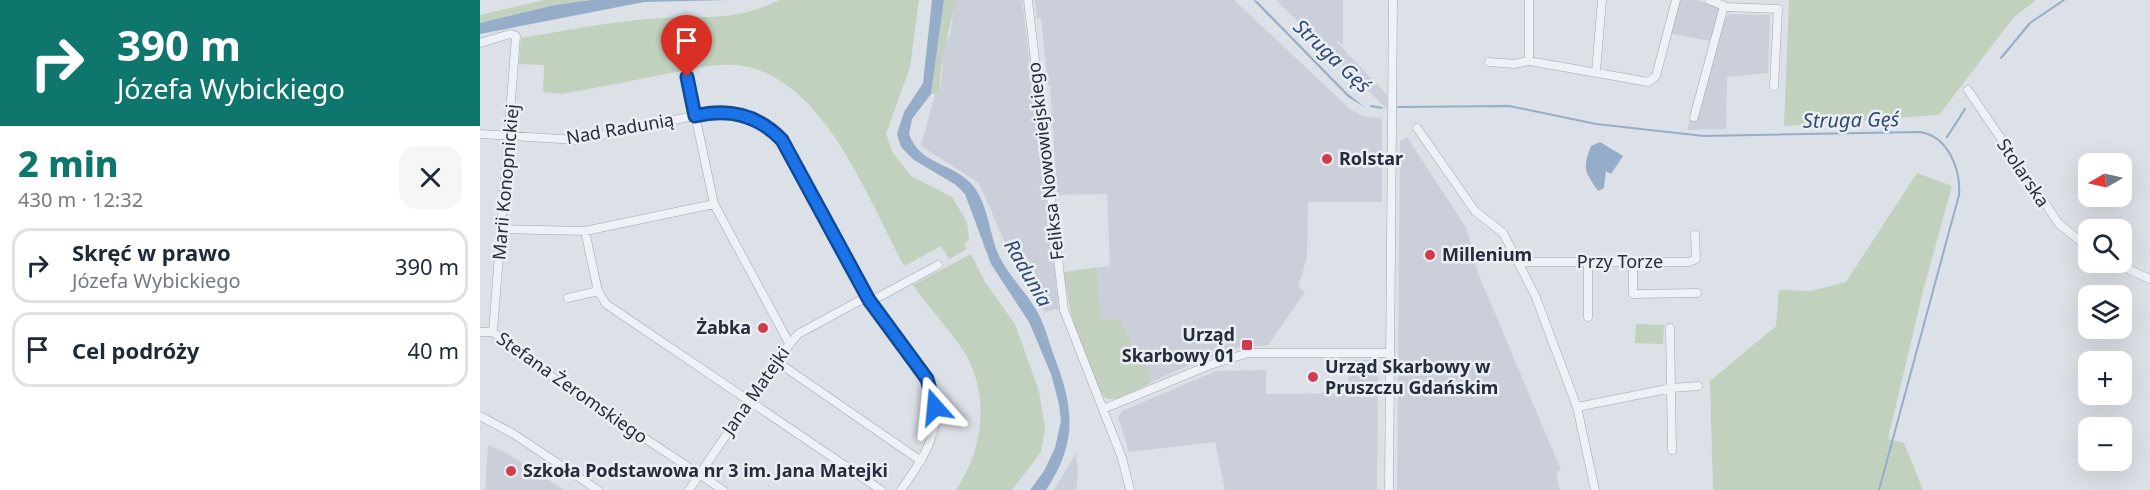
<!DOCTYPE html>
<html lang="pl">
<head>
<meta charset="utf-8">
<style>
  body { margin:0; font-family:"Noto Sans",sans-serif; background:#f6f6f7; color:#1f2937; height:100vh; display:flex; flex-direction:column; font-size:22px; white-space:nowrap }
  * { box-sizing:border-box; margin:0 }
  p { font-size:20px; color:#747a83 }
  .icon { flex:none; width:33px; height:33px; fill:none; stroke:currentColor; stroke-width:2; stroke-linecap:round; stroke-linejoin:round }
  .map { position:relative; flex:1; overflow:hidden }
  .drawer { display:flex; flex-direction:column; background:#fff; width:480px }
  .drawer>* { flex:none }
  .banner { background:#0f766e; color:#fff; overflow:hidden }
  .needle { width:39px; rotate:261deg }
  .controls { position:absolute; left:1598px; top:153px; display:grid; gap:12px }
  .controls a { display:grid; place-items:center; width:54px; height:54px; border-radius:12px; background:#fff; box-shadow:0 6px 24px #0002; font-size:30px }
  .pin { position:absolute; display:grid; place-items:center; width:51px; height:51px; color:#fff; margin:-62px -26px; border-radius:50% 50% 50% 0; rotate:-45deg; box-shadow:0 0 6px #0007 }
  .pin .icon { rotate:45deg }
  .me { position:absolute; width:66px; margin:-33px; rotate:342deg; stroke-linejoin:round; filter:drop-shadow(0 0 4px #0008) }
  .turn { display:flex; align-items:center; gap:21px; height:126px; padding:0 18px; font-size:27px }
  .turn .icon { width:78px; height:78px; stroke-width:2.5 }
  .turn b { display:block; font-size:42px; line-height:51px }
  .round { display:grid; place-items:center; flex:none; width:63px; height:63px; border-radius:18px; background:#f6f6f7 }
  .summary { display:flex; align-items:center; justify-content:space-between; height:102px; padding:0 18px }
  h1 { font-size:36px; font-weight:800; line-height:45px; color:#0f766e }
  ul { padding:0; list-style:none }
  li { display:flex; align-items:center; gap:18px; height:75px; margin:0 12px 9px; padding:0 6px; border:3px solid #e0e1e3; border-radius:18px }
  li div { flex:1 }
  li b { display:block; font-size:22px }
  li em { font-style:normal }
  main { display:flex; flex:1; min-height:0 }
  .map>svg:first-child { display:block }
  .built { fill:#cacfd9 }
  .green { fill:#c1d1bd }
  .water { fill:#95adc8 }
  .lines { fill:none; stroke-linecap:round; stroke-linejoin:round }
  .stream { stroke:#95adc8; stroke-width:2 }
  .minor-casing { stroke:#a1a7b1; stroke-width:9 }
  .minor { stroke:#eef1f5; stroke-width:8 }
  .route-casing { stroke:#114b97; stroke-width:15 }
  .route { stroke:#1a73e8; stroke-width:10 }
  .poi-dot { fill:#d13b4f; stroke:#ebeff4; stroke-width:2 }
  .labels { text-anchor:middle; stroke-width:5; stroke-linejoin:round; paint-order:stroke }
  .street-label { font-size:18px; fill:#252d3d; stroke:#ebeff4 }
  .poi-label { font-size:18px; font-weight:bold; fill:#252d3d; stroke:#ebeff4; text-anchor:start }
  .water-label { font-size:20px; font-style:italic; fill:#2f4b72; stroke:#ebeff4 }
</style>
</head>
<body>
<main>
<section class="drawer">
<div class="banner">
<div class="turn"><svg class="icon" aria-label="right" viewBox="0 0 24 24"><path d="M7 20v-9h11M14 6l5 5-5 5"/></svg><div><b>390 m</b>Józefa Wybickiego</div></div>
</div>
<div class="summary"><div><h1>2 min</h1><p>430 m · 12:32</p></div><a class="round"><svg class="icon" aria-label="close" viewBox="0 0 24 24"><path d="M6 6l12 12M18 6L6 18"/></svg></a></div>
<ul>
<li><svg class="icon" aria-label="right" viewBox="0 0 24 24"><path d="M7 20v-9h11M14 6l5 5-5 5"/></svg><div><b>Skręć w prawo</b><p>Józefa Wybickiego</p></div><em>390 m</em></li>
<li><svg class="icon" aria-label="arrive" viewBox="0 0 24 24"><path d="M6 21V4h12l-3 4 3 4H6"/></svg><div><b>Cel podróży</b></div><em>40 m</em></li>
</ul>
</section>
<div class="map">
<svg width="1670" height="490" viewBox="0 0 1670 490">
  <rect width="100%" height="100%" fill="#dce0e7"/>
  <path class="built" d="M475 0H542L579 309 565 312 536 268 499 183 441 146 455 94 460 93 464 43 470 35Z
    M555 0H754L870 109 883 116 902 118V202H828L827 257 818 287 825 292 788 345 755 348 691 373 638 398 628 399 619 391 591 315 584 272 630 266 627 194 577 195 570 85H568L561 18H557Z
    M796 0H863V45L854 39 907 95V109Z
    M1200 0H1216L1240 7 1231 40 1249 14 1290 15 1288 73 1247 77 1246 129 1207 130 1231 41 1191 34Z
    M927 137 987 229 998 273 1081 470 1076 472 1080 490H917L920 141Z
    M869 360H895L898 370 897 490H745L735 442 649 452 638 418 642 411 736 371 786 370V394L868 393Z
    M8 445 27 453 84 490H5Z
    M596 453 598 475 596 490H574Z"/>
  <path class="green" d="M64 0H111L75 5 0 23V15Z
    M300 0H439L430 67 406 134 413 153 431 176 472 197 487 222 489 240 484 244 487 249 469 259 461 246 424 266C388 199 342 73 256 65 231 63 204 71 180 75 147 82 114 88 81 94L63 92 64 65 39 64 41 38C84 31 127 22 169 19 222 14 248 24 300 0Z
    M464 0H475V4C469 31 458 66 460 93L451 94Z
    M1309 0H1556L1534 17 1459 115 1304 126Z
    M1437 173 1472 186 1443 291 1408 439 1424 443 1443 490H1233L1230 381 1296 326 1299 290 1331 291 1366 282Z
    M491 254 505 282 535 324 559 391 565 428 561 452 532 490H476C503 450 510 398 486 355 471 330 449 309 433 285Z
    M616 268 621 320 640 319 654 350 660 348 671 383 638 398 628 399C606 386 587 298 584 272Z
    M1156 324 1184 325 1183 344 1155 343Z"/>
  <path class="water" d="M111 0H249L164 2 0 34V23L75 5Z
    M452 0H464L451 94 432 119 429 134C440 166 476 163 494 187 509 207 509 234 519 256 529 276 547 293 558 313 565 326 569 342 574 356 594 408 598 442 566 490H550L564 471 575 448 581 421 579 404 571 374 549 322 511 264 485 194 476 185 434 160 421 147 417 134 424 112 443 83Z
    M773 0 777 1 868 94 886 108 868 97Z
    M1120 142 1143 156 1131 174 1126 171 1124 188 1118 191C1105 172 1102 169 1111 146Z"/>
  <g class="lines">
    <path class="stream" d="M1521 58 1550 23 1584 0
      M891 106 902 108
      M918 107 1029 106 1116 124 1224 136 1439 132C1468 135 1481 170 1479 195L1399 490
      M1467 137 1485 109"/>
    <defs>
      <path id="minor" d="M548 0 584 310 642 458 650 490
        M1049 0V61
        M1229 0 1247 7 1298 9 1294 86
        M0 43 30 34 36 36 13 332
        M1009 62 1034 64 1049 61 1168 82 1176 76 1196 0
        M1116 72 1122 0
        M207 77 234 204 309 343
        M1488 90 1579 224 1608 247
        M1214 117 1244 6
        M937 128 995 211 1023 233 1055 295 1097 407 1115 490
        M0 134 97 140 228 113C263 110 290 123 310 152 337 204 362 257 393 306 413 338 452 367 455 407 458 439 439 464 421 490
        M22 229 105 231 234 204
        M105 231 118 291 126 304 401 490
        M1632 262 1670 279
        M1108 263V317
        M1153 263V294L1217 293
        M1040 265 1045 262H1209L1216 259 1215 235
        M88 298 118 291
        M1190 328 1192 450
        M0 332H13L48 361 243 490
        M296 361 441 461
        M1097 407 1192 388 1218 386
        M623 409 730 365 768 353H910
        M0 416 32 433 118 490
        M209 490 296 361 318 334 379 301 395 299 458 265
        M909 490 913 0"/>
    </defs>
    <use href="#minor" class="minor-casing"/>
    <use href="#minor" class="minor"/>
  </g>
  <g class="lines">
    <defs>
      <path id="route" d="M207 77 215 116C248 108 278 115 302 140L389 300 447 379 455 407"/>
    </defs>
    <use href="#route" class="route-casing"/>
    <use href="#route" class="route"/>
  </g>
  <g class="poi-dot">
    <circle cx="847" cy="159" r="6"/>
    <circle cx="950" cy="255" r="6"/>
    <circle cx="283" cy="328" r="6"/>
    <rect x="761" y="339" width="12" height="12" rx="3"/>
    <circle cx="833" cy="377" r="6"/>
    <circle cx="31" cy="471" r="6"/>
  </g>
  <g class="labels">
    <g class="street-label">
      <text transform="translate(140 129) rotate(-10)" y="6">Nad Radunią</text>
      <text transform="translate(566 161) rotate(-97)" y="6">Feliksa Nowowiejskiego</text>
      <text transform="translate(1543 173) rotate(56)" y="6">Stolarska</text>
      <text transform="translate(26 182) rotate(-85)" y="6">Marii Konopnickiej</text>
      <text x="1140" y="268">Przy Torze</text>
      <text transform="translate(92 388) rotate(35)" y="6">Stefana Żeromskiego</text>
      <text transform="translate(276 391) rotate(-55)" y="6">Jana Matejki</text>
    </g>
    <g class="poi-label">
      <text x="859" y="165">Rolstar</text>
      <text x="962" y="261">Millenium</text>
      <text x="271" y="334" text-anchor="end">Żabka</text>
      <text x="755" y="341" text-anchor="end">Urząd<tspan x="755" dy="21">Skarbowy 01</tspan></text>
      <text x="845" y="373">Urząd Skarbowy w<tspan x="845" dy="21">Pruszczu Gdańskim</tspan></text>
      <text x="43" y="477">Szkoła Podstawowa nr 3 im. Jana Matejki</text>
    </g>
    <g class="water-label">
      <text transform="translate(852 56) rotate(43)" y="7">Struga Gęś</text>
      <text transform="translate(1371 120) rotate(-1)" y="7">Struga Gęś</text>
      <text transform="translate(548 273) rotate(60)" y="7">Radunia</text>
    </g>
  </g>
</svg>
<div class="controls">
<a><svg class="needle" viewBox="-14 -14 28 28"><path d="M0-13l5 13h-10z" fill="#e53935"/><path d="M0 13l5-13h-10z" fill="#747a83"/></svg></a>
<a><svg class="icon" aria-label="search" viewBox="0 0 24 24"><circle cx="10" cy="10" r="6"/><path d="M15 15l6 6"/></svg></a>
<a><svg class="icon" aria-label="layers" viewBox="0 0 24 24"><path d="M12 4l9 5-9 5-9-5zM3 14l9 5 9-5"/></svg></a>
<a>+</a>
<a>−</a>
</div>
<div class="pin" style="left:207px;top:77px;background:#d93025"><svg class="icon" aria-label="arrive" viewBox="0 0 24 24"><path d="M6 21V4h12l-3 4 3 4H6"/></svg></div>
<svg class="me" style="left:455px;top:407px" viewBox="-20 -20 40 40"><path d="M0-17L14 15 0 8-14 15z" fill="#1a73e8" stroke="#fff" stroke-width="4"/></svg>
</div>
</main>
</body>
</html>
